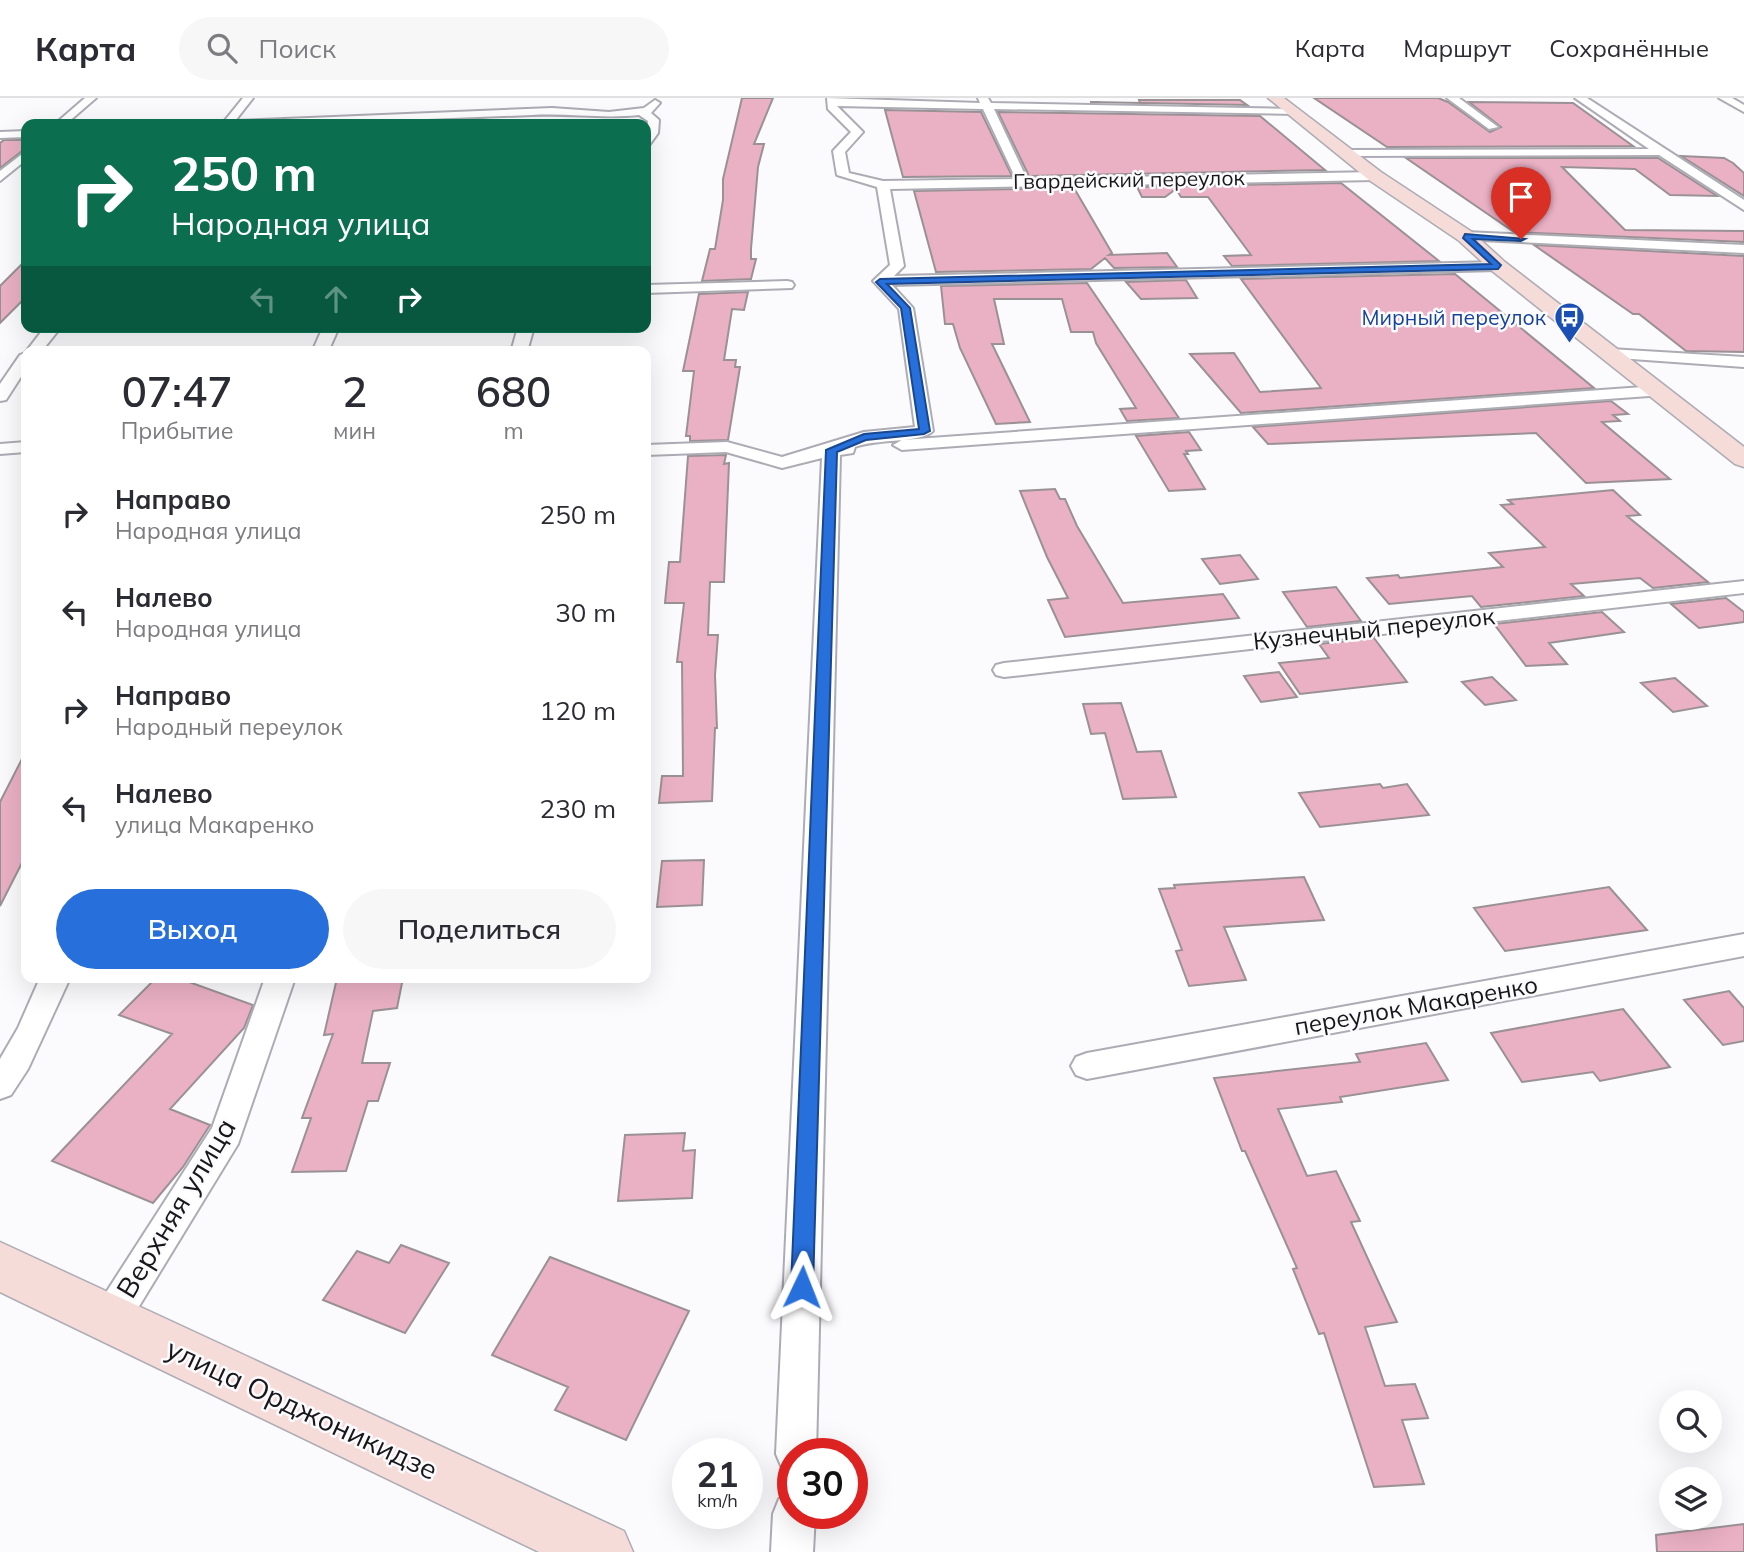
<!DOCTYPE html>
<html lang="ru">
<head>
<meta charset="utf-8">
<style>
  body { margin:0; font-family:Mulish,sans-serif; background:#f7f7f7; color:#2b2b33; height:100vh; display:flex; flex-direction:column; font-size:26px; white-space:nowrap }
  * { box-sizing:border-box; margin:0 }
  p { font-size:23px; color:#7c7c81 }
  .icon { flex:none; width:38px; height:38px; fill:none; stroke:currentColor; stroke-width:2; stroke-linecap:round; stroke-linejoin:round }
  .map { position:relative; flex:1; overflow:hidden }
  .drawer { position:absolute; left:21px; top:248px; width:630px; height:637px; display:flex; flex-direction:column; background:#fff; border-radius:14px; box-shadow:0 7px 28px #0002 }
  .drawer>* { flex:none }
  .hud { position:absolute; left:21px; top:21px; width:630px; height:214px; border-radius:14px; box-shadow:0 7px 28px #0002; background:#0b6e4f; color:#fff; overflow:hidden }
  .fabs { position:absolute; left:1659px; top:1292px; display:grid; gap:14px }
  .fabs a { display:grid; place-items:center; width:63px; height:63px; border-radius:50%; background:#fff; box-shadow:0 7px 28px #0002; font-size:35px }
  .speed { position:absolute; left:672px; top:1340px; display:flex; gap:14px; font-size:35px; font-weight:700; text-align:center }
  .speed>* { display:grid; place-content:center; width:91px; height:91px; border-radius:50%; background:#fff; box-shadow:0 7px 28px #0002; line-height:1 }
  .speed small { font-size:18px; font-weight:400 }
  .speed .limit { border:10px solid #d22; background:#fff; color:#111 }
  .pin { position:absolute; display:grid; place-items:center; width:60px; height:60px; color:#fff; margin:-72px -30px; border-radius:50% 50% 50% 0; rotate:-45deg; box-shadow:0 0 7px #0007 }
  .pin .icon { rotate:45deg }
  .me { position:absolute; width:77px; margin:-38px; rotate:2deg; stroke-linejoin:round; filter:drop-shadow(0 0 5px #0008) }
  .turn { display:flex; align-items:center; gap:24px; height:147px; padding:0 35px; font-size:32px }
  .turn .icon { width:91px; height:91px; stroke-width:2.5 }
  .turn b { display:block; font-size:49px; line-height:60px }
  .lanes { display:flex; align-items:center; height:66px; padding:0 35px; background:#0003; justify-content:center; gap:35px; direction:ltr }
  .lanes .off { opacity:.35 }
  .eta { display:flex; justify-content:space-evenly; align-items:center; height:119px; text-align:center }
  .eta b { font-size:42px; font-weight:600; line-height:49px }
  .primary-button { display:flex; gap:14px; margin-top:auto; padding:14px 35px }
  .primary-button a { flex:1; height:80px; border-radius:42px; background:#276fdb; color:#fff; font-size:28px; font-weight:600; line-height:80px; text-align:center }
  .primary-button a+a { background:#f7f7f7; color:#2b2b33 }
  ul { padding:0; list-style:none }
  li { display:flex; align-items:center; gap:21px; height:98px; padding:0 35px }
  li div { flex:1 }
  li b { display:block; font-size:26px }
  li em { font-style:normal }
  header { display:flex; align-items:center; gap:42px; box-sizing:border-box; height:98px; padding:0 35px; background:#fff; border-bottom:2px solid #e1e1e2 }
  header strong { font-size:33px }
  nav { display:flex; gap:38px; margin-inline-start:auto; font-size:24px }
  .search { width:490px; height:63px; background:#f7f7f7; display:flex; align-items:center; gap:18px; box-sizing:border-box; padding:0 24px; border-radius:38px; color:#7c7c81; font-size:26px }
  .map>svg:first-child { display:block }
  .building { fill:#eab0c4; stroke:#9a9194; stroke-width:2 }
  .lines { fill:none; stroke-linecap:round; stroke-linejoin:round }
  .street-casing { stroke:#adacb4; stroke-width:4 }
  .secondary-casing { stroke:#adacb4; stroke-width:3 }
  .street { fill:#fff; fill-rule:evenodd }
  .secondary { fill:#f5dcd9; fill-rule:evenodd }
  .route { fill:#276fdb; stroke:#19488e; stroke-width:2 }
  .labels { text-anchor:middle; stroke-width:5; stroke-linejoin:round; paint-order:stroke }
  .far-street-label { font-size:21px; fill:#171619; stroke:#fbfbfe }
  .far-transit-label { font-size:21px; fill:#164399; stroke:#fbfbfe; text-anchor:end }
  .street-label { font-size:24px; fill:#171619; stroke:#fbfbfe }
  .near-street-label { font-size:28px; fill:#171619; stroke:#fbfbfe }
</style>
</head>
<body>
<header>
<strong>Карта</strong>
<div class="search"><svg class="icon" aria-label="search" viewBox="0 0 24 24"><circle cx="10" cy="10" r="6"/><path d="M15 15l6 6"/></svg>Поиск</div>
<nav><a>Карта</a><a>Маршрут</a><a>Сохранённые</a></nav>
</header>
<div class="map">
<svg width="1744" height="1454" viewBox="0 0 1744 1454">
  <rect width="100%" height="100%" fill="#fbfbfe"/>
  <path class="building" d="M742 0H773L754 46H764L758 69 751 151V161H756L751 181 702 183 710 151H715L723 102V81Z
    M1314 0H1438L1448 4 1490 34 1501 29 1469 4 1573 5 1633 48 1387 49Z
    M1139 2H1240L1247 7 1090 4 1140 5Z
    M885 12 981 14 1012 78 903 79Z
    M998 14 1260 18 1325 72 1029 78Z
    M4 42H26V50L0 70V45Z
    M1681 58 1724 60 1733 65 1744 75V98Z
    M1406 60H1658L1717 98 1670 97 1635 71 1562 69 1625 132 1744 133V144L1514 134Z
    M1341 85 1439 163 1232 168 1224 158 1251 157 1208 99H1181L1176 91 1165 99H1142L1137 89Z
    M1074 90 1112 155 1109 157 1167 155 1177 169 1114 170 1105 160 1091 171 936 174 914 93Z
    M1534 147 1744 158V254L1686 253 1639 216H1633Z
    M26 162V199L0 225V188Z
    M1455 176 1594 290 1241 315 1190 256 1234 255 1260 294 1321 290 1241 181Z
    M1186 182 1197 200 1141 201 1126 184Z
    M1087 185 1179 320 1127 323 1120 311 1136 310 1096 245 1093 234H1071L1062 201H994L1004 246H992L1030 324 996 326 960 250 953 226H945L941 188Z
    M748 194 744 212 732 211 724 262H736L735 269H740L728 342 690 343V338H686L694 273H683L699 196Z
    M1611 303 1628 316 1613 317 1620 323 1602 324 1670 381 1586 385 1536 335 1268 346 1253 329Z
    M1189 334 1201 352 1186 353 1188 356H1184L1205 391 1169 393 1136 338Z
    M726 357 724 366 729 365 724 484H710L708 537H718L715 577 717 630H715L712 703 659 705 662 678H683L682 564H677L684 505H665L669 464H680L688 358Z
    M1055 391 1060 401H1065L1077 428 1123 505 1223 496 1239 520 1065 539 1048 502 1068 500 1047 459 1020 393Z
    M1613 392 1640 417 1627 418 1708 484 1653 490 1640 480 1571 486 1584 498 1481 509 1472 498 1389 506 1367 480 1398 477 1400 480 1503 469 1489 455 1545 449 1501 407 1513 406 1508 402Z
    M1240 457 1258 481 1220 486 1202 461Z
    M1336 489 1361 523 1307 529 1283 494Z
    M1726 500 1744 514V524L1699 530 1671 506Z
    M1602 514 1624 534 1549 545 1567 566 1526 568 1494 526Z
    M1374 540 1407 584 1300 596 1279 565 1329 560 1319 546Z
    M1279 574 1297 599 1261 604 1244 578Z
    M1492 579 1516 602 1485 607 1462 584Z
    M1675 580 1707 608 1673 614 1641 585Z
    M1121 605 1137 654 1161 653 1176 699 1123 701 1105 635 1091 636 1083 606Z
    M26 653V757L0 808V704Z
    M1380 686 1383 690 1407 686 1429 717 1320 729 1299 695Z
    M704 762 702 807 657 809 662 763Z
    M1304 779 1324 822 1224 829 1246 882 1189 888 1176 853 1182 852 1159 791 1175 790 1174 787Z
    M1609 789 1647 832 1505 853 1474 810Z
    M156 880H178L253 907 244 930 170 1011 210 1027 183 1069 153 1105 52 1063 172 936 119 917Z
    M337 880H403L397 910 373 913 362 965H390L378 1003H368L346 1073 292 1074 311 1020H302L333 936 324 937Z
    M1729 893 1744 910V943L1723 947 1684 902Z
    M1623 911 1670 969 1600 983 1593 974 1522 984 1491 935Z
    M1426 945 1448 982 1340 999 1342 1004 1278 1011 1307 1078 1336 1073 1360 1123 1351 1124 1397 1224 1365 1229 1385 1288 1415 1286 1428 1320 1402 1322 1424 1386 1374 1389 1324 1235 1319 1236 1293 1171 1297 1170 1245 1053H1242L1214 980 1360 964 1356 956Z
    M685 1035 683 1053 695 1052 692 1100 618 1103 625 1037Z
    M401 1147 449 1165 405 1235 323 1202 357 1153 389 1165Z
    M550 1159 689 1213 626 1342 555 1312 568 1289 492 1257Z
    M1744 1426V1454H1657L1656 1437Z"/>
  <g class="lines">
    <defs>
      <path id="street" d="M85 0H96L66 26H55Z
        M243 0H253L235 23 552 10 609 14 644 10 655 2 660 5 651 15 659 22 658 35 650 46 646 47 648 23 639 17C603 21 568 15 532 17 429 21 325 26 222 26Z
        M827 0 980 5 978 0H988L991 5 1293 11 1297 12V16L994 11 1027 81 1375 74 1381 78 1375 82 890 91 904 168 894 178 1498 164 1505 168 1498 172 892 187 913 210 933 333C922 345 874 341 855 349L853 355 840 357 816 1356H793V1375L782 1370 776 1356 822 360 782 370 726 354 646 357V347L727 344 782 359 864 334 915 329 899 211 873 183 890 167 877 89 837 77 833 53 851 34 828 11ZM837 8 983 11 1016 81 883 83 849 75 845 54 863 34Z
        M1447 0H1459L1498 29 1489 31Z
        M1575 0H1587L1744 102V112L1659 57 1344 58 1338 55 1344 52 1649 51Z
        M1719 0H1732L1744 7V14Z
        M26 33V39L0 40V34Z
        M26 53V62L0 83V73Z
        M1465 134 1744 147V155L1460 141V135Z
        M787 183 792 184 794 187 792 190 646 195V187Z
        M45 229H61L41 254H26V271L6 302 0 303V286L20 257 25 255Z
        M323 229H339L328 254H312Z
        M518 229H534L527 254H511Z
        M1610 251 1744 259V269L1604 259 1602 256Z
        M1657 288 1665 293 1663 297 902 352 893 347 902 342Z
        M26 344V354L0 356V346Z
        M1744 483V495L1004 579 996 577 993 572 996 567 1004 565Z
        M1744 836V858L1087 981 1076 977 1071 968 1076 959 1087 955Z
        M40 880H70L28 971 11 997 0 1001V961L18 930Z
        M265 880H295L238 1046 124 1233 111 1239 98 1233 92 1220 98 1207 212 1030Z
        M793 1396V1416H815L813 1454H771L773 1416 779 1401Z"/>
      <path id="secondary" d="M1268 0H1284L1381 74 1472 134 1505 164 1744 349V369L1735 366 1491 172 1458 142 1369 82Z
        M0 1144 624 1433 633 1454H539L0 1194Z"/>
    </defs>
    <use href="#street" class="street-casing"/>
    <use href="#secondary" class="secondary-casing"/>
    <use href="#street" class="street"/>
    <use href="#secondary" class="secondary"/>
  </g>
  <path class="route" d="M1465 136 1525 141 1521 143 1473 141 1501 167 1498 171 887 186 910 210 930 333 924 336 866 342 837 354 813 1189 809 1197 802 1200 794 1197 791 1189 826 352 864 336 919 331 901 210 876 184 880 181 1491 166 1463 140Z"/>
  <defs>
    <symbol id="bus-pin" viewBox="-11 -11 22 30"><path d="M0 17L-7.5 6A9.5 9.5 0 1 1 7.5 6Z" fill="#1a4fb4" stroke="#fbfbfe"/><path d="M-5-6H5V4H4V6H2V4H-2V6H-4V4H-5ZM-3.5-4V0h7V-4ZM-3.5 1.2v1.5H-2V1.2ZM2 1.2v1.5H3.5V1.2Z" fill="#fff"/></symbol>
  </defs>
  <g fill-rule="evenodd">
    <use href="#bus-pin" x="1552" y="202" width="35" height="47"/>
  </g>
  <g class="labels">
    <g class="far-street-label">
      <text transform="translate(1129 82) rotate(-1)" y="7">Гвардейский переулок</text>
    </g>
    <g class="far-transit-label">
      <text x="1546" y="227">Мирный переулок</text>
    </g>
    <g class="street-label">
      <text transform="translate(1374 531) rotate(-6)" y="8">Кузнечный переулок</text>
      <text transform="translate(1416 908) rotate(-10)" y="8">переулок Макаренко</text>
    </g>
    <g class="near-street-label">
      <text transform="translate(176 1110) rotate(-59)" y="10">Верхняя улица</text>
      <text transform="translate(302 1311) rotate(25)" y="10">улица Орджоникидзе</text>
    </g>
  </g>
</svg>
<div class="fabs">
<a><svg class="icon" aria-label="search" viewBox="0 0 24 24"><circle cx="10" cy="10" r="6"/><path d="M15 15l6 6"/></svg></a>
<a><svg class="icon" aria-label="layers" viewBox="0 0 24 24"><path d="M12 4l9 5-9 5-9-5zM3 14l9 5 9-5"/></svg></a>
</div>
<div class="speed"><div>21<small>km/h</small></div><div class="limit">30</div></div>
<div class="pin" style="left:1521px;top:141px;background:#d93025"><svg class="icon" aria-label="arrive" viewBox="0 0 24 24"><path d="M6 21V4h12l-3 4 3 4H6"/></svg></div>
<svg class="me" style="left:802px;top:1189px" viewBox="-20 -20 40 40"><path d="M0-17L14 15 0 8-14 15z" fill="#276fdb" stroke="#fff" stroke-width="4"/></svg>
<div class="hud">
<div class="turn"><svg class="icon" aria-label="right" viewBox="0 0 24 24"><path d="M7 20v-9h11M14 6l5 5-5 5"/></svg><div><b>250 m</b>Народная улица</div></div>
<div class="lanes"><svg class="icon off" aria-label="left" viewBox="0 0 24 24"><path d="M17 20v-9H6M10 6l-5 5 5 5"/></svg><svg class="icon off" aria-label="ahead" viewBox="0 0 24 24"><path d="M12 20V5M6 11l6-6 6 6"/></svg><svg class="icon" aria-label="right" viewBox="0 0 24 24"><path d="M7 20v-9h11M14 6l5 5-5 5"/></svg></div>
</div>
<section class="drawer">
<div class="eta">
<div><b>07:47</b><p>Прибытие</p></div>
<div><b>2</b><p>мин</p></div>
<div><b>680</b><p>m</p></div>
</div>
<ul>
<li><svg class="icon" aria-label="right" viewBox="0 0 24 24"><path d="M7 20v-9h11M14 6l5 5-5 5"/></svg><div><b>Направо</b><p>Народная улица</p></div><em>250 m</em></li>
<li><svg class="icon" aria-label="left" viewBox="0 0 24 24"><path d="M17 20v-9H6M10 6l-5 5 5 5"/></svg><div><b>Налево</b><p>Народная улица</p></div><em>30 m</em></li>
<li><svg class="icon" aria-label="right" viewBox="0 0 24 24"><path d="M7 20v-9h11M14 6l5 5-5 5"/></svg><div><b>Направо</b><p>Народный переулок</p></div><em>120 m</em></li>
<li><svg class="icon" aria-label="left" viewBox="0 0 24 24"><path d="M17 20v-9H6M10 6l-5 5 5 5"/></svg><div><b>Налево</b><p>улица Макаренко</p></div><em>230 m</em></li>
</ul>
<div class="primary-button"><a>Выход</a><a>Поделиться</a></div>
</section>
</div>
</body>
</html>
